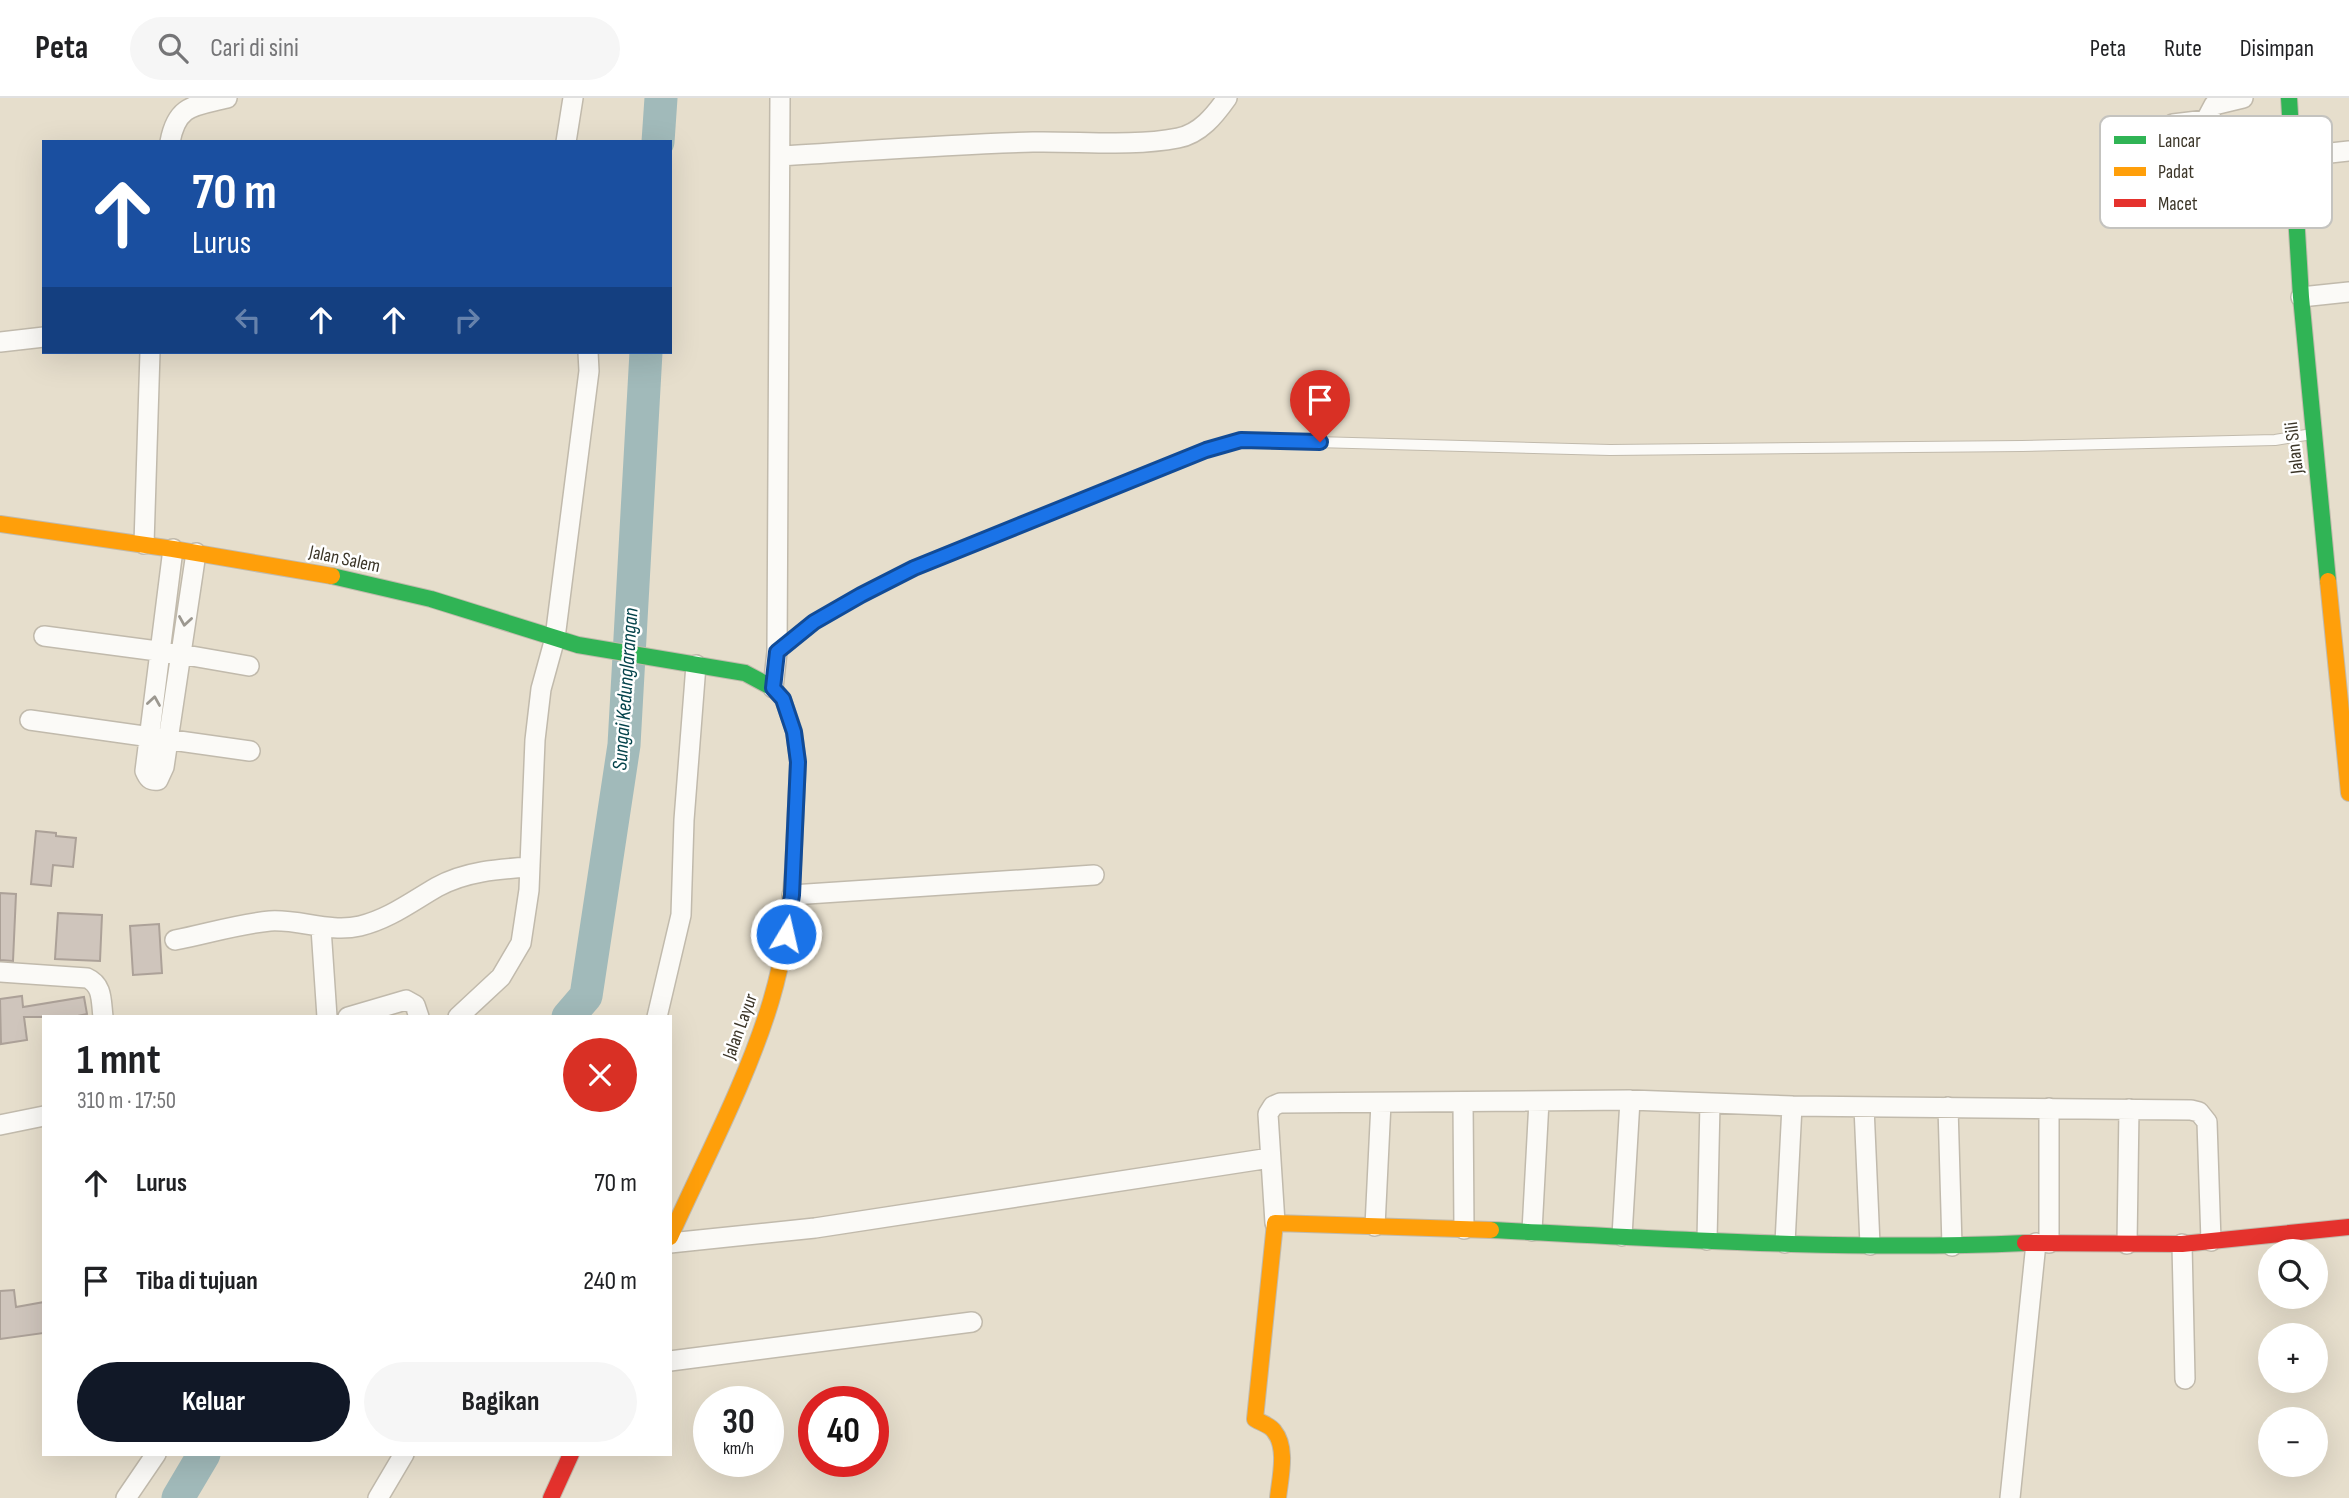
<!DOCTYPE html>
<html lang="id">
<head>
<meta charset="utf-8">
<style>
  body { margin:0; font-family:"Sofia Sans Condensed",sans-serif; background:#f6f6f6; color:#202124; height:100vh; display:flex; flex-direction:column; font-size:26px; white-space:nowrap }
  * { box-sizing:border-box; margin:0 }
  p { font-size:23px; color:#757577 }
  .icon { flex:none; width:38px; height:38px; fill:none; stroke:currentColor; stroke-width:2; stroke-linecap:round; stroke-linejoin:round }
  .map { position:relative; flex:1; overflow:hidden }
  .side { position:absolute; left:42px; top:917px; width:630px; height:441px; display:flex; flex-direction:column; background:#fff; border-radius:0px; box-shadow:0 7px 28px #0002 }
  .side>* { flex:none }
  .guide { position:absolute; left:42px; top:42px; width:630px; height:214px; border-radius:0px; box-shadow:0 7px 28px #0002; background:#1a4fa0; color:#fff; overflow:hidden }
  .controls { position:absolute; left:2258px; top:1141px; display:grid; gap:14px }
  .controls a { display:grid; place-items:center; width:70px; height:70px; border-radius:50%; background:#fff; box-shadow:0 7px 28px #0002; font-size:35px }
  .speed { position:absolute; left:693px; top:1288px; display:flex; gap:14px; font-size:35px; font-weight:700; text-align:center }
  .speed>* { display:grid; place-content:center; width:91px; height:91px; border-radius:50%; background:#fff; box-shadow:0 7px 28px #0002; line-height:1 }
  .speed small { font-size:18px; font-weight:400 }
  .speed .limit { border:10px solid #d22; background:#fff; color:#111 }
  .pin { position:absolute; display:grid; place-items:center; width:60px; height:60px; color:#fff; margin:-72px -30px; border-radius:50% 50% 50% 0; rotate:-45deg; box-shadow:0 0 7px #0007 }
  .pin .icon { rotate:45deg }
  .me { position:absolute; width:77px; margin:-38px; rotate:9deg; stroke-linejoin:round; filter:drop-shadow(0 0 5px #0008) }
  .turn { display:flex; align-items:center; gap:24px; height:147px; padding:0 35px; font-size:32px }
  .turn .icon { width:91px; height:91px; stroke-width:2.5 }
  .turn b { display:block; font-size:49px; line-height:60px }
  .lanes { display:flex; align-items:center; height:66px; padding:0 35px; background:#0003; justify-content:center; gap:35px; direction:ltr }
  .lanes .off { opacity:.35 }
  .round { display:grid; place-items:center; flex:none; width:74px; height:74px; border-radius:37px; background:#f6f6f6 }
  .summary { display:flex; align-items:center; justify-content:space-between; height:119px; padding:0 35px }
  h1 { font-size:42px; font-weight:700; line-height:52px }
  .cta { display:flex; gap:14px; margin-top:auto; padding:14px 35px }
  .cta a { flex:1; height:80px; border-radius:42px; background:#111827; color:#fff; font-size:28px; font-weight:700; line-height:80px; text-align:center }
  .cta a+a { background:#f6f6f6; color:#202124 }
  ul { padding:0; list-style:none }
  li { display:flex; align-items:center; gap:21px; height:98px; padding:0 35px }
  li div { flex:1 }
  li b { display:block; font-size:26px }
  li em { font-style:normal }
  header { display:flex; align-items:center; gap:42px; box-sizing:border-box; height:98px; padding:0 35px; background:#fff; border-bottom:2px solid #e0e0e0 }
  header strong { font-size:33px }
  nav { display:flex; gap:38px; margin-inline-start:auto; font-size:24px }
  .search { width:490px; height:63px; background:#f6f6f6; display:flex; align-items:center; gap:18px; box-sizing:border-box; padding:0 24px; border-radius:38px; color:#757577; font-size:26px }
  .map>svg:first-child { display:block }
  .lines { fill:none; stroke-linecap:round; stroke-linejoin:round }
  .river { stroke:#a1baba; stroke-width:33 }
  .building { fill:#cfc5bc; stroke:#aca198; stroke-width:2 }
  .lane-casing { stroke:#c1baac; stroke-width:12 }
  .street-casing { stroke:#c1baac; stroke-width:22 }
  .fast-casing { stroke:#c1baac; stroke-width:18 }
  .slow-casing { stroke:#c1baac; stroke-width:18 }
  .jam-casing { stroke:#c1baac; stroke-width:18 }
  .lane { stroke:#fbfaf7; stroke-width:10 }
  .street { stroke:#fbfaf7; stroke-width:19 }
  .fast { stroke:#30b455; stroke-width:16 }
  .slow { stroke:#ff9f0a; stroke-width:16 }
  .jam { stroke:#e5322d; stroke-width:16 }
  .oneway { stroke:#9c9890 }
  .route-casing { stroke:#114b97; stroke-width:18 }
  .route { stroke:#1a73e8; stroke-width:12 }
  .labels { text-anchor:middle; stroke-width:5; stroke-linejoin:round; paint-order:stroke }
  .street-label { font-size:19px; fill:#3c3629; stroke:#fff }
  .water-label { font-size:21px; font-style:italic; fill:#04434b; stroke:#fff }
  .key { fill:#fff; stroke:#c4c3bf; stroke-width:2 }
  .key-label { font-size:19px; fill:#3c3629 }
</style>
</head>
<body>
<header>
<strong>Peta</strong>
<div class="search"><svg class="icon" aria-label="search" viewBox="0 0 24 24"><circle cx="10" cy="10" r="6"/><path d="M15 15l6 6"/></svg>Cari di sini</div>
<nav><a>Peta</a><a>Rute</a><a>Disimpan</a></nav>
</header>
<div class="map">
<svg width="2349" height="1400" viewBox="0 0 2349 1400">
  <rect width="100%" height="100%" fill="#e6decc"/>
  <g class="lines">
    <path class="river" d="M658 44 661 0
      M568 919 586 898 624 647 646 254
      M178 1400 204 1356"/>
  </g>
  <path class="building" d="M36 733 56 735V738L76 740 73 769 53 767 51 788 31 786Z
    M0 795 16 796 13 863 0 862Z
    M58 815 102 817 100 863 55 861Z
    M159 826 162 875 133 877 130 828Z
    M22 898 23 909 84 899 87 916 73 919H24L27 942 1 946 0 901Z
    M14 1192 16 1209 44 1204V1235L0 1241V1193Z"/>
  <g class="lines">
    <defs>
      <path id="lane" d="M778 554 814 524 914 470 1206 352 1241 342 1610 352 2022 348 2275 342 2312 336"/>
      <path id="street" d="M2173 26 2206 22 2214 7 2243 0
        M170 44C177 6 195 8 227 0
        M566 44 573 0
        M781 58C865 53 949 46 1033 44 1081 43 1131 49 1178 40 1200 36 1215 17 1227 0
        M2294 59 2349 53
        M2301 199 2349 194
        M0 244 44 239
        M144 446 150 254
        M173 451 145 673C148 680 150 683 158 682L164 669 196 455
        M44 538 180 556 249 568
        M773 590 777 554 780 0
        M30 622 250 653
        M792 797 1094 777
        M321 830 327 919
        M175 842C206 836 238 826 270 823 300 821 329 835 360 828 389 821 411 804 437 789 466 773 499 771 530 769
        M0 874 87 880C103 887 101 903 103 919
        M348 919 406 902 415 907 419 919
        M458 919 501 879 521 845 529 792 535 642 541 591 555 540 589 273 588 254
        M657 919 681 817 684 722 696 567
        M1463 1004 1464 1131
        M1864 1009 1870 1147
        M1948 1009 1952 1148
        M0 1027 44 1018
        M1275 1125 1268 1016 1273 1008 1280 1005 1630 1002 1792 1008 2191 1012 2199 1014 2207 1024 2211 1143
        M1375 1128 1381 1005
        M1532 1133 1539 1003
        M1622 1138 1630 1002
        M1707 1142 1710 1005
        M670 1145 815 1130 1270 1060
        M1785 1145 1792 1008
        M2049 1145V1010
        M2127 1146 2129 1011
        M2182 1146 2185 1281
        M670 1263 972 1224
        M126 1400 156 1356
        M378 1400 404 1356
        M2010 1400 2036 1145"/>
      <path id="fast" d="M2289 0 2301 199 2328 483
        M332 478 431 501 578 547 745 575 773 590 783 601 794 633 798 664 794 750
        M1491 1132C1668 1141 1847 1153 2025 1145"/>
      <path id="slow" d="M0 426 173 451 332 478
        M2328 483 2349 695
        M670 1139C704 1063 747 983 771 903 786 853 792 801 794 750
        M1278 1400C1280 1380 1288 1350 1274 1333 1270 1327 1261 1325 1255 1321L1275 1125 1491 1132"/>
      <path id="jam" d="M2025 1145 2182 1146 2349 1129
        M551 1400 571 1356"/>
    </defs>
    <use href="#lane" class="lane-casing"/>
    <use href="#street" class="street-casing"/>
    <use href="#fast" class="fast-casing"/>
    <use href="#slow" class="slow-casing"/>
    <use href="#jam" class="jam-casing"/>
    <use href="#lane" class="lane"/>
    <use href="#street" class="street"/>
    <use href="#fast" class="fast"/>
    <use href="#slow" class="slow"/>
    <use href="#jam" class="jam"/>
  </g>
  <defs><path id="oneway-chevron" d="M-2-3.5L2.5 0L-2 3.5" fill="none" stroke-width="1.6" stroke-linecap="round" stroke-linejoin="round" transform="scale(1.75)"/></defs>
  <g class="oneway">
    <use href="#oneway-chevron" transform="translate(185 523) rotate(99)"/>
    <use href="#oneway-chevron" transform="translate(154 603) rotate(-81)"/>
  </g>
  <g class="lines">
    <defs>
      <path id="route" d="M786 836 792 797 798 664 794 634 783 601 773 590 777 554 814 524 861 497 914 470 1206 352 1241 342 1320 344"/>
    </defs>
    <use href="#route" class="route-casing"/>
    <use href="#route" class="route"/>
  </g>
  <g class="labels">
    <g class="street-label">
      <text transform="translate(2293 350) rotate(-97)" y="7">Jalan Sili</text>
      <text transform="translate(345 460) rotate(12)" y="7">Jalan Salem</text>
      <text transform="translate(739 928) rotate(-70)" y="7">Jalan Layur</text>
    </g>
    <g class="water-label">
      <text transform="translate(625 591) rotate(-86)" y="7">Sungai Kedunglarangan</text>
    </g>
  </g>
  <rect x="2100" y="18" width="232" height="112" rx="10" class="key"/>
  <rect x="2114" y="38" width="32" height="8" fill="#30b455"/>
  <rect x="2114" y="69" width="32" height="9" fill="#ff9f0a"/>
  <rect x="2114" y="101" width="32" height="8" fill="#e5322d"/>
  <g class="key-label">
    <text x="2158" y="49">Lancar</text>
    <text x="2158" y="80">Padat</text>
    <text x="2158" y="112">Macet</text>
  </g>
</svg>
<div class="controls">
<a><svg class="icon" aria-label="search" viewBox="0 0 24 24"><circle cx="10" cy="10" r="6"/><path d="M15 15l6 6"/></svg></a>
<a>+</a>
<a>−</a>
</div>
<div class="speed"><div>30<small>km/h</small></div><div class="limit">40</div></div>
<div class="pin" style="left:1320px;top:344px;background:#d93025"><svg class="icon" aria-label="arrive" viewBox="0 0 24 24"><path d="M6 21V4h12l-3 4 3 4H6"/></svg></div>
<svg class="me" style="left:786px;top:836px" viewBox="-20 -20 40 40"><circle r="17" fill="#1a73e8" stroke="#fff" stroke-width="3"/><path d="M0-11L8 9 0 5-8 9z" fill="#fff"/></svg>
<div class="guide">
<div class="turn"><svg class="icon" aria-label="ahead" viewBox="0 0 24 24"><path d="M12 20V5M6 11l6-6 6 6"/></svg><div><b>70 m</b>Lurus</div></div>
<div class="lanes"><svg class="icon off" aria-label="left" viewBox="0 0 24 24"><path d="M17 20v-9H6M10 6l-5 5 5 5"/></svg><svg class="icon" aria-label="ahead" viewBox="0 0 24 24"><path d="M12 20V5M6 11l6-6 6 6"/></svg><svg class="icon" aria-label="ahead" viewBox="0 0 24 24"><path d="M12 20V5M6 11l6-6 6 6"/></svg><svg class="icon off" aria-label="right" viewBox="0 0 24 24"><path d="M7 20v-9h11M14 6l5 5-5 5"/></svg></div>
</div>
<section class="side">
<div class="summary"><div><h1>1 mnt</h1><p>310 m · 17:50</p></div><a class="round" style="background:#d93025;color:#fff"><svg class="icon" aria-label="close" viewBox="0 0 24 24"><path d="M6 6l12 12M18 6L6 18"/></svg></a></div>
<ul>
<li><svg class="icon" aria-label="ahead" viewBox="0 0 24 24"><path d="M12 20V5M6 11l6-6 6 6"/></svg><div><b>Lurus</b></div><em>70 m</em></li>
<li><svg class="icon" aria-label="arrive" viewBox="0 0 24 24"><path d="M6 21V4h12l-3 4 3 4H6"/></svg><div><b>Tiba di tujuan</b></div><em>240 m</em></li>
</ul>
<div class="cta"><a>Keluar</a><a>Bagikan</a></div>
</section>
</div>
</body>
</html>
